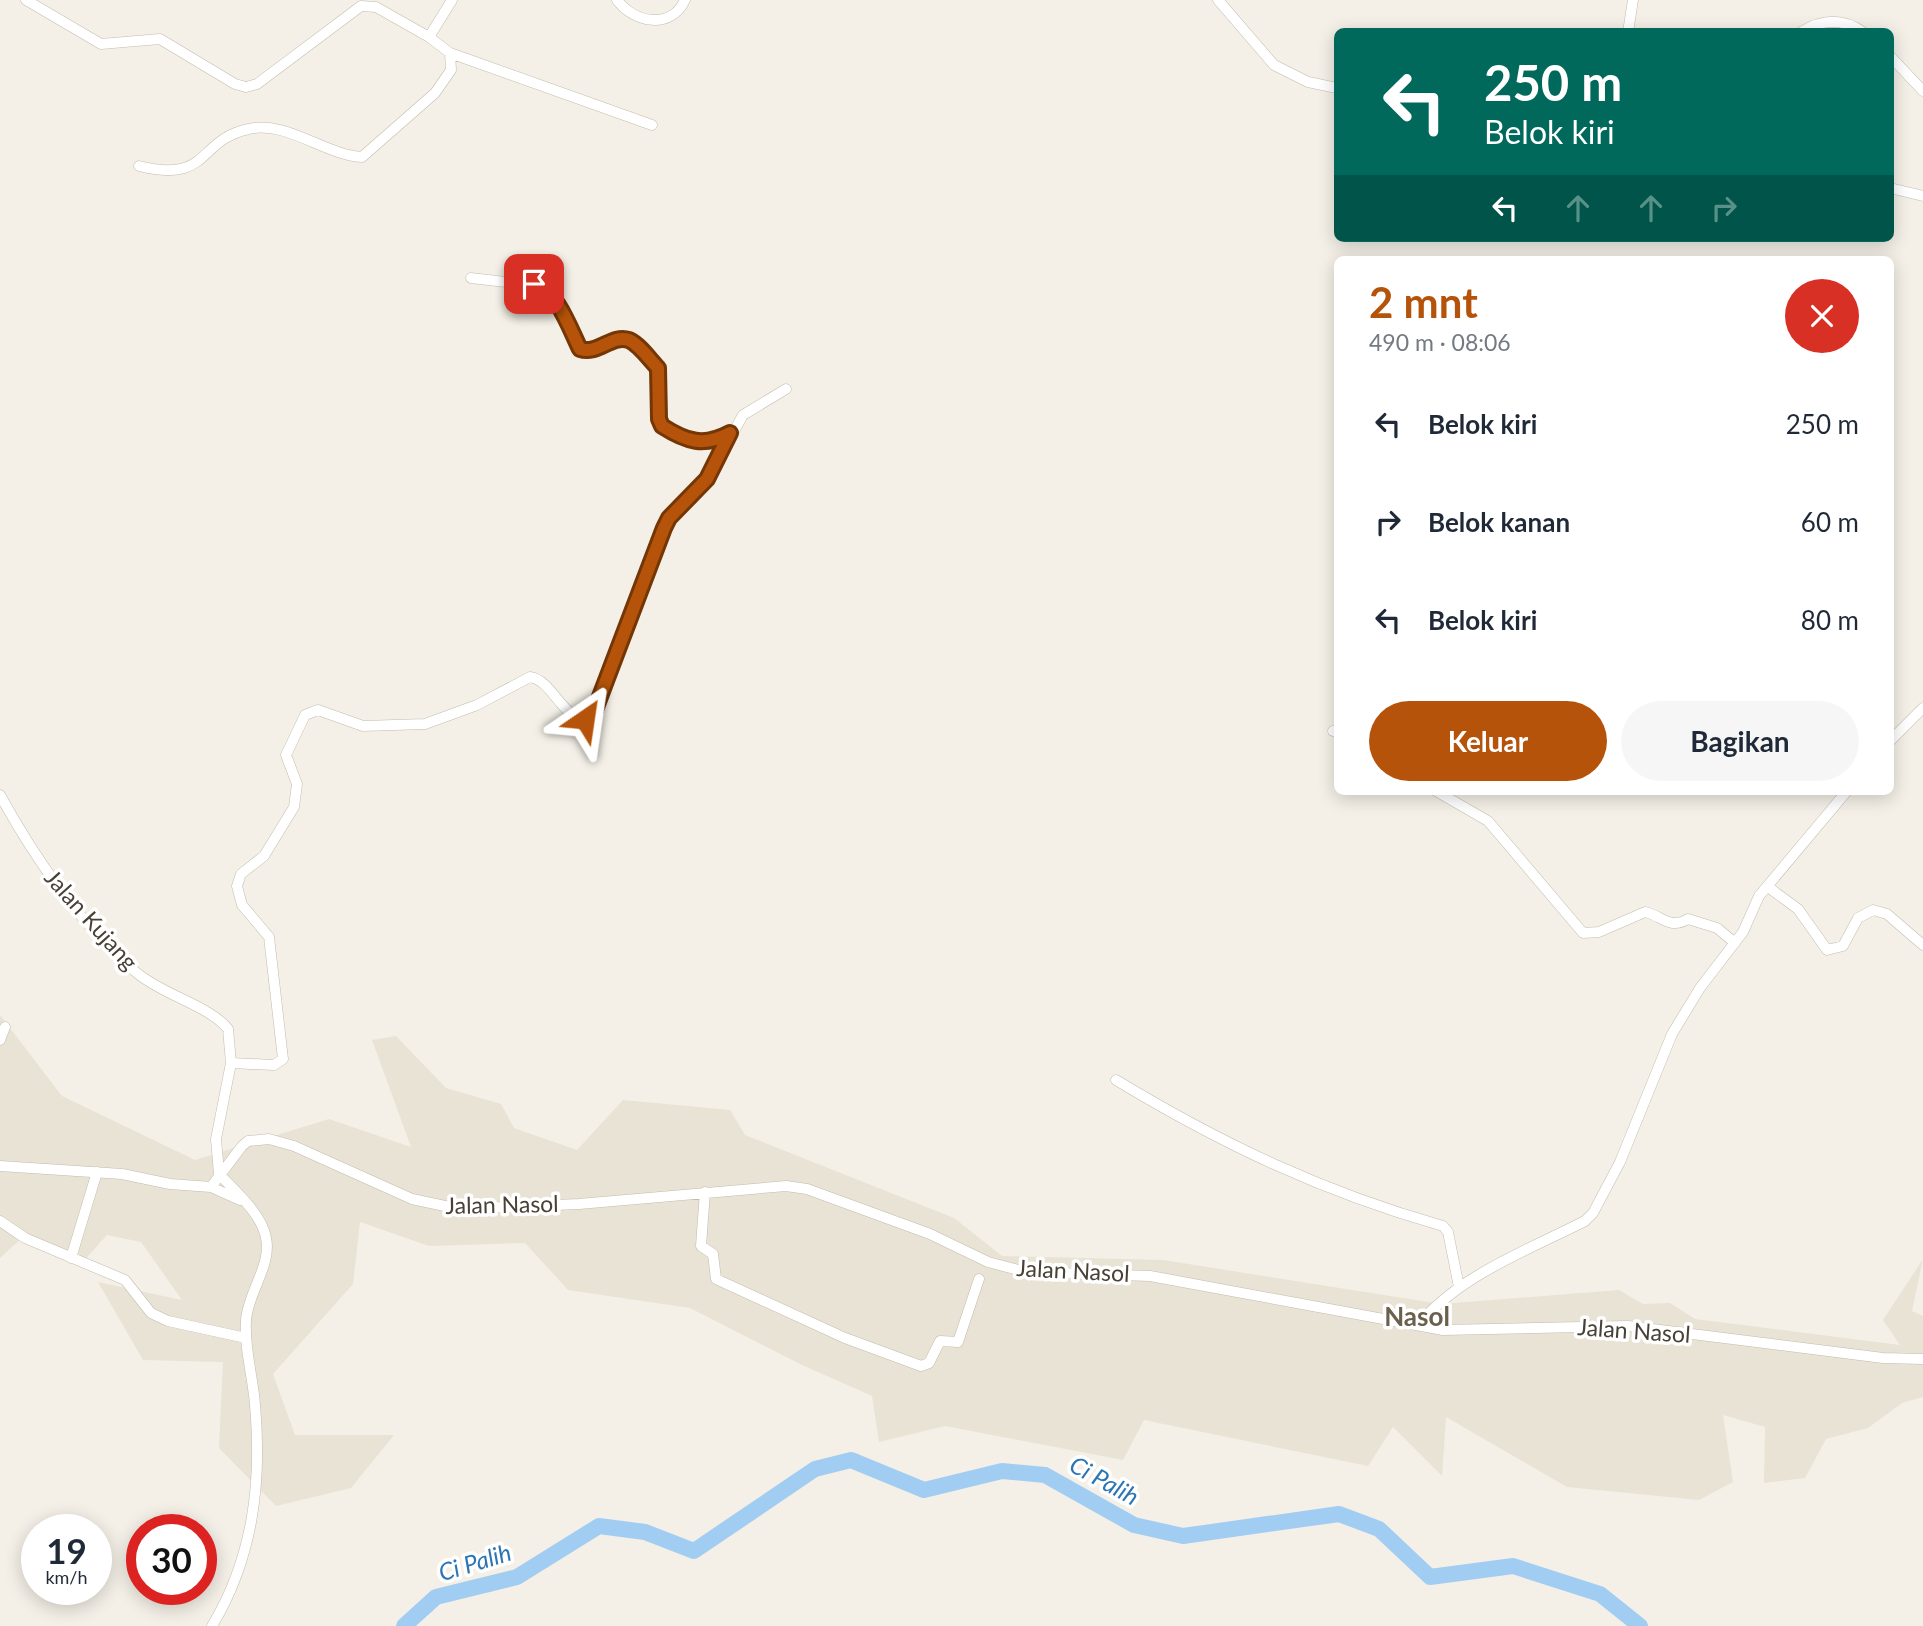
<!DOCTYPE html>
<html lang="id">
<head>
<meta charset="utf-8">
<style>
  body { margin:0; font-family:Lato,sans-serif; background:#f6f6f7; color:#1f2937; height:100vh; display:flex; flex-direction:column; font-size:26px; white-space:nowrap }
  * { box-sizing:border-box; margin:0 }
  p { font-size:23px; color:#747a83 }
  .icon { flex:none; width:38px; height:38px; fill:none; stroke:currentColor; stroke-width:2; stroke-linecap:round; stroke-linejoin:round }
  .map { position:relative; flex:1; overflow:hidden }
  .side { position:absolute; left:1334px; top:256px; width:560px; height:539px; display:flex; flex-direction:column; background:#fff; border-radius:10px; box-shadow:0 4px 18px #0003 }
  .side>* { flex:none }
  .hud { position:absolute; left:1334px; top:28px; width:560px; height:214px; border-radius:10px; box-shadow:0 4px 18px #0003; background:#00695c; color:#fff; overflow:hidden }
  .speed { position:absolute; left:21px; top:1514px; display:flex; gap:14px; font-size:35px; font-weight:700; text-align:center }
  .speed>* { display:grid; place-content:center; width:91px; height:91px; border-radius:50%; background:#fff; box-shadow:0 4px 18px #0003; line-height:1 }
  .speed small { font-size:18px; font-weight:400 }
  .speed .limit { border:10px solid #d22; background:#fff; color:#111 }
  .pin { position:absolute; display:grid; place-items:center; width:60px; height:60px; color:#fff; margin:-30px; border-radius:14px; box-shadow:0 4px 10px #0006 }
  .me { position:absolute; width:77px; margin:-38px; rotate:32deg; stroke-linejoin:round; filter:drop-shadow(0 0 5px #0008) }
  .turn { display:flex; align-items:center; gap:24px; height:147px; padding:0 35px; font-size:32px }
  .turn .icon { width:91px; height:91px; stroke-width:2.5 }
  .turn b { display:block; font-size:49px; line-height:60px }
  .lanes { display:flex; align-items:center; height:66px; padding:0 35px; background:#0003; justify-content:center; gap:35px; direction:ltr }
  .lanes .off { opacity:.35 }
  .round { display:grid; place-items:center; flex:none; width:74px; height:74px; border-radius:37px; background:#f6f6f7 }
  .overview { display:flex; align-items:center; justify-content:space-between; height:119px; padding:0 35px }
  h1 { font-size:42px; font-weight:700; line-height:52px; color:#b45309 }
  .action { display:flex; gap:14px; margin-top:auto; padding:14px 35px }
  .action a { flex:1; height:80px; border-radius:42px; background:#b45309; color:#fff; font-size:28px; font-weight:700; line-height:80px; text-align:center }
  .action a+a { background:#f6f6f7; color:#1f2937 }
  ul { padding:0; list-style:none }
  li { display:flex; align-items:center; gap:21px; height:98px; padding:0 35px }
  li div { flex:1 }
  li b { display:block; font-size:26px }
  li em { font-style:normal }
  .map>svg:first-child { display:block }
  .residential { fill:#e8e3d5 }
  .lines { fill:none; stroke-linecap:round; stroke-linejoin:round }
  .river { stroke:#a2cdf2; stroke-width:16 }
  .minor-casing { stroke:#c2bcac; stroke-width:11 }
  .minor { stroke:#fff; stroke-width:10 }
  .route-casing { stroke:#753606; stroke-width:18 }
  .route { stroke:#b45309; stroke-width:12 }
  .labels { text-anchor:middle; stroke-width:7; stroke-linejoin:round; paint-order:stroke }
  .street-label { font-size:23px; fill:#474136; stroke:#fff }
  .water-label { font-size:24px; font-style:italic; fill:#2c75b5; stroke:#fff }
  .quarter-label { font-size:26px; font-weight:bold; fill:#6a604d; stroke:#fff }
</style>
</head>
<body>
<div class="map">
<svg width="1923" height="1626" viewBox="0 0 1923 1626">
  <rect width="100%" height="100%" fill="#f4f0e7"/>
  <path class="residential" d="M0 1015 62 1096 195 1160 329 1119 411 1147 372 1040 396 1036 446 1088 501 1104 514 1128 577 1150 623 1100 730 1110 745 1135 954 1218 1002 1256 1163 1260 1441 1304 1619 1290 1643 1304 1670 1303 1695 1319 1900 1345 1883 1320 1923 1259 1912 1311 1923 1316V1397L1902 1403 1868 1428 1826 1439 1805 1478 1764 1483 1765 1427 1723 1415 1733 1482 1699 1500 1567 1487 1446 1417 1442 1476 1393 1427 1368 1466 1144 1420 1123 1460 945 1426 879 1442 872 1396 802 1365 690 1308 568 1290 525 1243 429 1246 360 1222 353 1284 273 1374 295 1435H394L351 1488 276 1506 219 1448 223 1362 143 1360 98 1282 182 1300 141 1242 107 1235 80 1265 25 1235 0 1258Z"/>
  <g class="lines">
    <path class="river" d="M404 1626 436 1597 517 1577 599 1526 645 1532 694 1551 815 1469 851 1460 924 1490 1002 1471 1045 1475 1134 1525 1183 1536 1339 1514 1379 1529 1430 1577 1513 1566 1600 1594 1640 1626"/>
    <defs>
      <path id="minor" d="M26 0 101 44 160 39 235 84 246 87 257 84 361 6 376 7 429 37 452 0
        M617 0C634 23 671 30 685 0
        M1218 0 1274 65 1308 82 1337 88
        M1628 32 1633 0
        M1801 32C1822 19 1843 18 1863 32
        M450 53 652 125
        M1890 56 1923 91
        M139 166C211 184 196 140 249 129 286 120 325 155 362 157L435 93 451 70 450 53 429 37
        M1890 188 1923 196
        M471 278 540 286 558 305 580 349C598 355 612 334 629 341 640 345 650 360 658 368L659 419 662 426 691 441 705 444 730 434
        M1333 731H1337
        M1890 741 1923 708
        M1436 791 1488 821 1583 933 1599 932 1645 912C1663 916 1669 930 1688 919L1717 928 1735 943
        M0 795C34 857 82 927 137 973 163 995 210 1006 228 1029L231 1063 216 1139 219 1174
        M1768 887 1798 909 1827 950 1843 946 1858 918 1873 910 1887 914 1923 945
        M0 1040 5 1027
        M231 1063 274 1065 283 1059 269 937 242 905 237 886 241 874 264 856 294 807 297 784 286 755 305 715 318 710 363 726 425 724 477 705 530 677C555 681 562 724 591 717L669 518 707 479 743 415 786 389
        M1116 1080C1222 1144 1323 1192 1443 1226L1448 1232 1459 1287
        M0 1166 122 1174 170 1184 211 1187 240 1200
        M211 1187 242 1146 248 1141 269 1139 294 1146 412 1199 459 1209 579 1204 786 1186 807 1189 930 1234 988 1262 1026 1272 1150 1276 1443 1330 1628 1326 1883 1358 1923 1359
        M705 1192 701 1246 713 1254 716 1279 845 1338 921 1366 929 1363 940 1341 958 1342 979 1279
        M0 1221 25 1238 125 1280 151 1313 168 1321 246 1338
        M71 1258 97 1172
        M1418 1325C1460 1275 1528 1250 1585 1221L1593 1213 1620 1162 1672 1034 1700 988 1743 932 1759 896 1847 791
        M212 1626C253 1558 262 1483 255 1405 253 1377 244 1348 246 1320 248 1292 272 1265 266 1238 262 1214 235 1191 219 1174"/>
    </defs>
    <use href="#minor" class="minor-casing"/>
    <use href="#minor" class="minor"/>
  </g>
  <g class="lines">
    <defs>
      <path id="route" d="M534 284C557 290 570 329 580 349 598 355 612 334 629 340 640 345 650 360 658 368L659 419 662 426C687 442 704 447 730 433L707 479 669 518 664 528 593 715 585 719"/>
    </defs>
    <use href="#route" class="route-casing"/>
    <use href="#route" class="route"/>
  </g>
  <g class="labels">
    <g class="street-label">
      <text transform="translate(91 920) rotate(48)" y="8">Jalan Kujang</text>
      <text transform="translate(502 1205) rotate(-1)" y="8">Jalan Nasol</text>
      <text transform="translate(1073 1271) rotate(3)" y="8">Jalan Nasol</text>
      <text transform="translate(1634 1331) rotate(4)" y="8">Jalan Nasol</text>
    </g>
    <g class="water-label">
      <text transform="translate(1104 1481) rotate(29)" y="8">Ci Palih</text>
      <text transform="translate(475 1563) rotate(-17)" y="8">Ci Palih</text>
    </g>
    <g class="quarter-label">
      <text x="1417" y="1326">Nasol</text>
    </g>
  </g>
</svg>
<div class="speed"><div>19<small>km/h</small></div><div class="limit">30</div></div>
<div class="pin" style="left:534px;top:284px;background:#d93025"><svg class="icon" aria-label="arrive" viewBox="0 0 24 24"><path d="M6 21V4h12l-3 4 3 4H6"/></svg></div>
<svg class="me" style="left:585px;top:719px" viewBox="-20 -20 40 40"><path d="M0-17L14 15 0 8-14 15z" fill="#b45309" stroke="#fff" stroke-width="4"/></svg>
<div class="hud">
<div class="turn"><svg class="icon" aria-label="left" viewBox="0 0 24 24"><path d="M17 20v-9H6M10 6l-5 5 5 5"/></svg><div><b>250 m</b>Belok kiri</div></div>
<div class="lanes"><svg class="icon" aria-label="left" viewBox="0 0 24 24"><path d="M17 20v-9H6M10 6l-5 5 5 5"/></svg><svg class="icon off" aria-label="ahead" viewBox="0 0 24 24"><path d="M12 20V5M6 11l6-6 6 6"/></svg><svg class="icon off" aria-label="ahead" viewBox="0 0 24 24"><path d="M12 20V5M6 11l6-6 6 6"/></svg><svg class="icon off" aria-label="right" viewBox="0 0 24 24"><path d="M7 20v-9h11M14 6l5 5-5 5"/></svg></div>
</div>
<section class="side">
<div class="overview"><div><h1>2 mnt</h1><p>490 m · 08:06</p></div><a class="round" style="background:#d93025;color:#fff"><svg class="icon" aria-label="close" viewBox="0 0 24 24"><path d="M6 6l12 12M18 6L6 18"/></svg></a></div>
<ul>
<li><svg class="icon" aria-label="left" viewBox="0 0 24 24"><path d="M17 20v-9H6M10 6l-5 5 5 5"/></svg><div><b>Belok kiri</b></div><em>250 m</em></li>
<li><svg class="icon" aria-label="right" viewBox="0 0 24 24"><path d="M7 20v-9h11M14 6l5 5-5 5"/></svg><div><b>Belok kanan</b></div><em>60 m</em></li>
<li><svg class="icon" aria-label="left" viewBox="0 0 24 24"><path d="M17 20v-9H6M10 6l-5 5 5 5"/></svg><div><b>Belok kiri</b></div><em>80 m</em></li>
</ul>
<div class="action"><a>Keluar</a><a>Bagikan</a></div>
</section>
</div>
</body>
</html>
